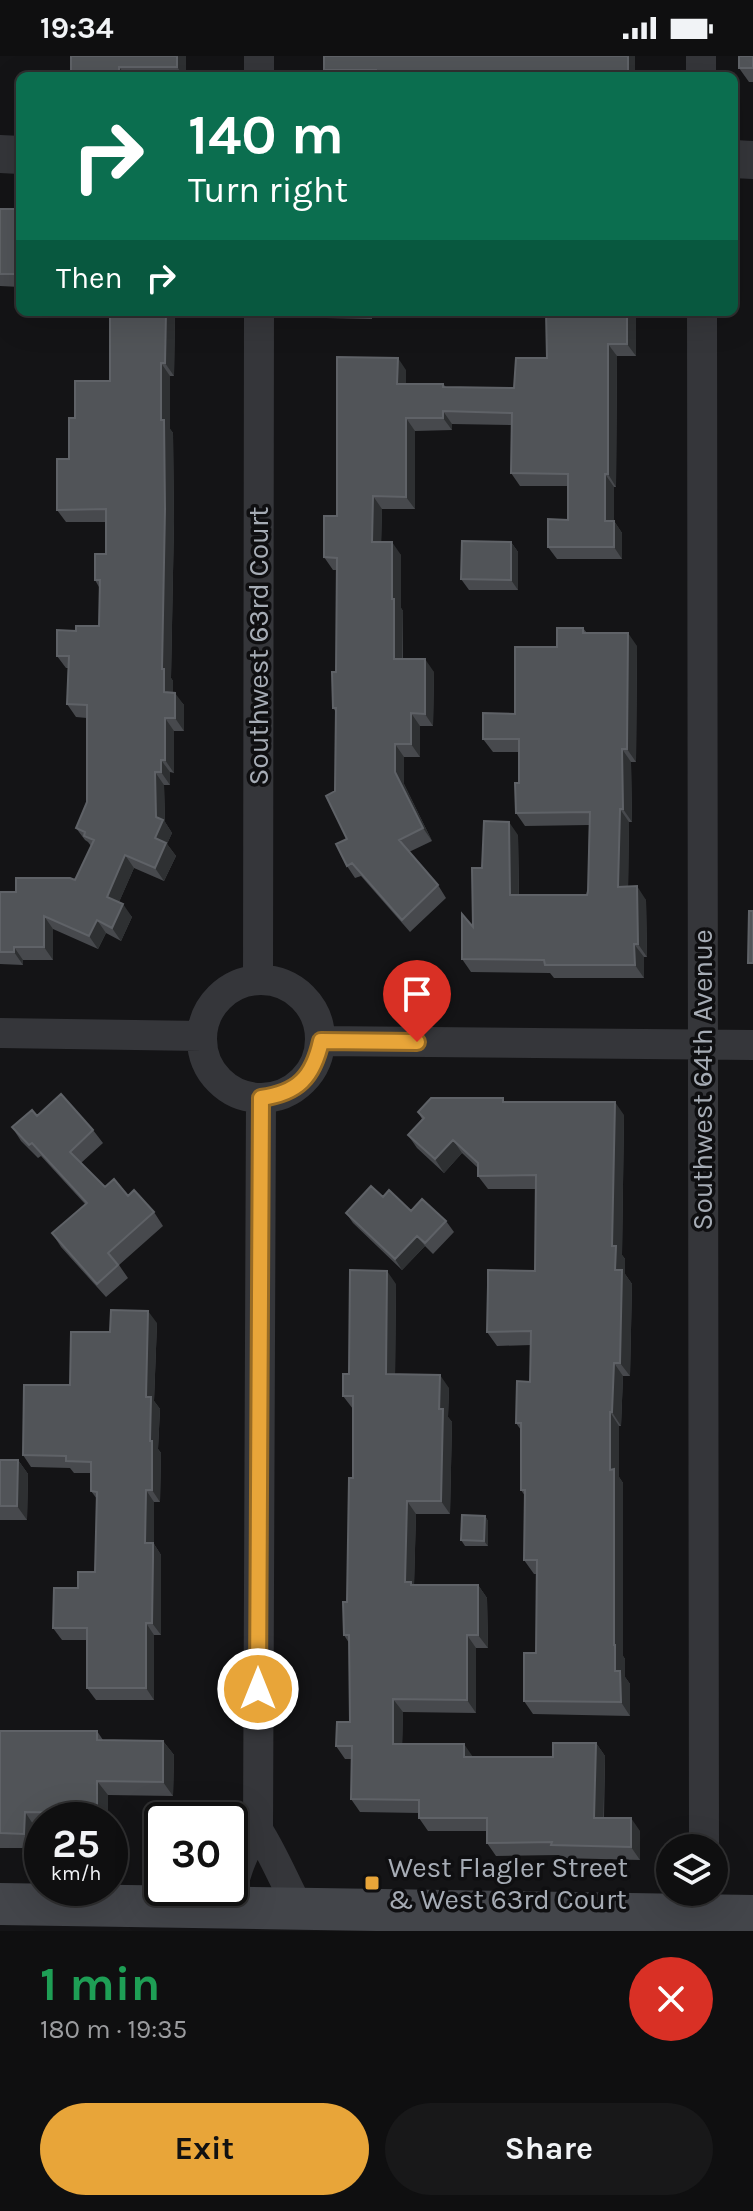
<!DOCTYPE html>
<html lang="en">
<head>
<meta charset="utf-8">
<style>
  body { margin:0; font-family:Karla,sans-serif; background:#181819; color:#f1f3f6; height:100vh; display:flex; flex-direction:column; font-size:30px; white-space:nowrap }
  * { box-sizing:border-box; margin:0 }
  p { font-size:26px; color:#9b9c9f }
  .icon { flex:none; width:44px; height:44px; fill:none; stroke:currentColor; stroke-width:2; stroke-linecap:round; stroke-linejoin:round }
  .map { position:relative; height:1875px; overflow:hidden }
  .sheet { display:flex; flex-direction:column; background:#0f0f10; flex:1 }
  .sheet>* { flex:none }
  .guide { position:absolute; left:16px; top:16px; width:722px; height:244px; border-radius:12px; box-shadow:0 8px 32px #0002,0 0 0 2px #2f2f30; background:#0b6e4f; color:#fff; overflow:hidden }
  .controls { position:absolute; left:656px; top:1778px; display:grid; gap:16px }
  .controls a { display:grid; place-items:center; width:72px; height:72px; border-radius:50%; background:#0f0f10; box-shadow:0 8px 32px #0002,0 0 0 2px #2f2f30; font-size:40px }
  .speed { position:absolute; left:24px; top:1746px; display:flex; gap:16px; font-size:40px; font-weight:700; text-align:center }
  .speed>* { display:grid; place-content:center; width:104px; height:104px; border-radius:50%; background:#0f0f10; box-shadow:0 8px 32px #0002,0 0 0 2px #2f2f30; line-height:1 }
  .speed small { font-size:20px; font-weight:400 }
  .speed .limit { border:4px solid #111; border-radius:12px; background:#fff; color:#111 }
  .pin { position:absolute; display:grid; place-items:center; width:68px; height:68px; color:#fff; margin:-82px -34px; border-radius:50% 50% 50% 0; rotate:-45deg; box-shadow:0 0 8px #0007 }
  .pin .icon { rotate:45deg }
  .me { position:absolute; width:88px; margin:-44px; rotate:0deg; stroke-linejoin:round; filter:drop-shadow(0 0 6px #0008) }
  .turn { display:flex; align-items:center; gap:28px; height:168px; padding:0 40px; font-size:36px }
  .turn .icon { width:104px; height:104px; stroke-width:2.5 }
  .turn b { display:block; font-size:56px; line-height:68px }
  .then { display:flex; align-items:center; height:76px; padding:0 40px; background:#0003; gap:16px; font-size:30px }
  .round { display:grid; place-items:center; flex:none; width:84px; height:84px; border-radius:42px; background:#181819 }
  .headline { display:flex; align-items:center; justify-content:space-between; height:136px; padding:0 40px }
  h1 { font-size:48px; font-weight:700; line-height:60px; color:#1e9e55 }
  .cta { display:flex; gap:16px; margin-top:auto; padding:16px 40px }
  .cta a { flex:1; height:92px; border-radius:48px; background:#e8a539; color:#111; font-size:32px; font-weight:700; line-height:92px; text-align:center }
  .cta a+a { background:#181819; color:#f1f3f6 }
  .status { display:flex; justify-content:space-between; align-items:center; height:56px; padding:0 40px; background:#0f0f10; direction:ltr }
  .status svg { height:22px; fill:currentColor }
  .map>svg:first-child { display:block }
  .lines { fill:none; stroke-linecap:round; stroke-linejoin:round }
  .minor { stroke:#35363a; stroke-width:30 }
  .tertiary { stroke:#35363a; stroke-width:38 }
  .secondary { stroke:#43454a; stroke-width:42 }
  .wall { fill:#47494d }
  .shaded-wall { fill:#2e3032 }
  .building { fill:#515458; stroke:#5f6267; stroke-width:2 }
  .route-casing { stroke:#976b25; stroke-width:20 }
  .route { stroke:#e8a539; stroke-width:14 }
  .poi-dot { fill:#e8a539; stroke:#0f0f11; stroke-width:3 }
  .labels { text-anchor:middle; stroke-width:7; stroke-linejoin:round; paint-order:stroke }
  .street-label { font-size:28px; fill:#a6acb5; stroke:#0f0f11 }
  .poi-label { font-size:28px; fill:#a6acb5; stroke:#0f0f11; text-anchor:start }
</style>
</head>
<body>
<div class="status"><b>19:34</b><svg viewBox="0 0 49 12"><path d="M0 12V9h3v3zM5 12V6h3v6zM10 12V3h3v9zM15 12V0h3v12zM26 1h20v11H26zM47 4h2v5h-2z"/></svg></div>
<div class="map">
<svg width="753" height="1875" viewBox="0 0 753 1875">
  <rect width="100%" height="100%" fill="#141416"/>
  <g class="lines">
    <path class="minor" d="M259 0V20
      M701 0V20
      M702 256 704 1792
      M258 924 259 256
      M202 983a59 59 0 1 1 118 0a59 59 0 1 1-118 0Z
      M0 977 202 980
      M321 985 753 989
      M261 1042 258 1774C274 1799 285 1827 299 1853
      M228 1852C234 1822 240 1799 258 1774"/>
    <path class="tertiary" d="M0 98 20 99
      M734 103 753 104"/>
    <path class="secondary" d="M0 1848 753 1860"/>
  </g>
  <path class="wall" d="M71 0H186V20H73L71 16Z
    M324 0H635V20H328L324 14Z
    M753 0V26H749L739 12Z
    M0 153H20V231L0 230Z
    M124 256H175L174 320H170V373L173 377 174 465 171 622 173 625V637L184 649V675H174V717L170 716V729H164L165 766 172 777 167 788 176 800 164 825 134 812 119 846 132 861 121 885 106 877 98 893 53 873V904H23V909L0 908V836H16L75 824 91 790 88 786 85 784 76 772 87 746V662L76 661 67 648 68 612H66L57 600 76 575 99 570V531L95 524 106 498V466H66L57 454 69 403 75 362 110 325Z
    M321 256H372V263L326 262Z
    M546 256H636V300H617L616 431H614V465L622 477V503H557L548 491 568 464V430H520L511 417 512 369 452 368V374L415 375V453H382L381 486 401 499V552L403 555V603L434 616 433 670H420V701H404V728L432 785 409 796 438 829 446 842 410 876 361 820 355 822 347 810V783L335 735 336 656 333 652 336 616 337 514H333L324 501 337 460 406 314V328H443L446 331 514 332 547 302Z
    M511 486 518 496V534H469L461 523Z
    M583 572 587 577 637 590 636 706H631L632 766H629L628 831 646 844 647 901H644V922H554L550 917 471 916 462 903 473 871 482 812 518 779 519 839H587L588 835 589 769 525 770 516 757 519 727V696H493L483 683 515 658 557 591Z
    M506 1046 624 1059 622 1199 625 1203V1218L632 1228 630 1320H623L621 1370H619V1421L623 1427V1600L625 1603V1621L630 1628V1660L533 1658 524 1645 536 1597 537 1518H534L524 1504 525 1440 521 1434V1374L516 1367 530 1326 531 1289 497 1290 487 1276 535 1215 536 1133H488L478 1120V1112L462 1097 444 1117 417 1092 408 1079 422 1063 418 1056Z
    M37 1060 93 1074 103 1087 81 1107 105 1131 128 1140 154 1156 163 1170 119 1209 128 1222 106 1241 61 1191 52 1177 85 1148 41 1100 38 1102 21 1085 12 1071Z
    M383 1141 411 1155 446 1165 454 1176 433 1198 425 1190 402 1214 353 1167 346 1157Z
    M396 1228 395 1318 449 1332 448 1361 452 1366 450 1458H416L414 1529H478L487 1542 488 1592H476V1657L403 1656 402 1688 473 1701H553L596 1687 605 1700 604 1762 640 1775V1804L561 1802 559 1799 496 1800 487 1787V1775H428L419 1762V1757L360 1756 351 1743 352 1703H345L336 1690 350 1666 349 1587 344 1579 347 1546 353 1422V1353L343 1340 349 1318Z
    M157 1267 154 1345 160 1353 158 1393 161 1397 160 1446H154V1488L161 1499V1579H154V1644H96L87 1632V1584H62L53 1572 78 1532 95 1516 97 1443 91 1435V1417H74L70 1412 31 1411 23 1399 70 1329 110 1276Z
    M0 1404H18L28 1418 27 1464H0Z
    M485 1460 488 1465V1490H465L461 1484Z
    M0 1675H97L103 1684 163 1685 174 1699 173 1740 108 1739V1764H42V1771H35V1792H0Z"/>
  <path class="shaded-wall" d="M177 0H186V20H184L177 11Z
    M628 0H635V20H628Z
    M119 11 126 20H119Z
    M166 256H175L174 320 165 307Z
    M627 256H636V300L627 288Z
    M608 288 617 300 616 431 608 418Z
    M398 302 406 314V341L397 328Z
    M161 307 170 320V373L173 377 174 465 171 622 173 625V649L164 636 162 613Z
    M443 355 452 368V374L443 362Z
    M406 362 415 375V453L406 441Z
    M605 418 614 431V470V465L622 477V503L614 491 605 465Z
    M373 440 382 453 381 499 372 486Z
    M392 486 401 499V552L403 555 402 616 394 603Z
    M511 486 518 496V534L511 524Z
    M628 577 637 590 636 706 627 693Z
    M425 603 434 616 433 670 425 658Z
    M175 637 184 649V675L175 662Z
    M411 657 420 670V701L411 688Z
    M165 662 174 675V717L165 704Z
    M395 688 404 701V728L432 785 423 772 395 716Z
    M622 693 631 706 632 766 623 753Z
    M161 704 170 716V729L161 716Z
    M155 716 164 729 165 766 172 777 167 788 176 800 164 825 155 812 156 761Z
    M620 753 629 766 628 844 618 831Z
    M509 766 518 779 519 852 510 839Z
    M125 799 134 812 116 853 107 841Z
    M637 830 646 844 647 901 638 888Z
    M123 848 132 861 121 885 112 872Z
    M44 860 53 873V904L44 891Z
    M97 864 106 877 98 893 89 880Z
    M634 888 644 901V922L635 909Z
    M14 891 23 904V909L14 896Z
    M615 1046 624 1059 622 1199 625 1203V1218L632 1228 630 1320 620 1307 615 1214 612 1190Z
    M453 1084 462 1097 444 1117 435 1103Z
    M417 1180 425 1190 402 1214 395 1203Z
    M387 1215 396 1228 395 1331 386 1318Z
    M148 1255 157 1267 154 1345 160 1353 158 1393 161 1397 160 1446 152 1434 150 1385 146 1341Z
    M614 1307 623 1320 621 1370 612 1356Z
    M440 1319 449 1332 448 1361 452 1366 450 1458 441 1445Z
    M610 1356 619 1370V1421L623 1427V1600L625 1603V1621L630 1628V1660L621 1646 615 1615 614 1589Z
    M18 1404 28 1418 27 1464 17 1450Z
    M146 1434 154 1446V1488L161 1499V1579L152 1567 145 1487Z
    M407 1445 416 1458 414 1531 405 1526Z
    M485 1460 488 1465V1490L484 1485Z
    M478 1529 487 1542 488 1592 478 1579Z
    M146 1567 154 1579V1644L146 1632Z
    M467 1579 476 1592V1657L467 1644Z
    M393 1643 403 1656 402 1701 393 1688Z
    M163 1685 174 1699 173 1740 163 1726Z
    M596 1687 605 1700 603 1775 594 1762Z
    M464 1688 473 1701H464Z
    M97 1725 108 1739V1764H102L97 1757Z
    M25 1756 35 1771V1792L24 1778Z
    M631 1762 640 1775V1804L631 1791Z"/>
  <path class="building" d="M71 0H177V11H119V20H91L92 16H71Z
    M324 0H628V20H402V17H376V14H324Z
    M739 0H753V12H739Z
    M0 153H20V218H0Z
    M124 256H166L165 307H161V364H164L165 453 162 613H164V636L175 637V662H165V704H161V716H155L156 761 163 764 155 782 166 787 155 812 125 799 107 841 123 848 112 872 97 864 89 880 44 860V891H14V896H0V836H16V822H70L75 824 94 784 84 780 85 776 76 772 87 746V649L67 648 69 600H57V574L76 575V570H99L100 524H95V498H106V453L57 454V403H69V362H75V325H110V259H124Z
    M546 256H627V288H608V418H605V465H614V491H548V463L568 464V418L511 417 512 357 443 355V362H406V441L373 440 372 486H392V543H394V603H425V658L411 657V688H395V716L423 772 399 784 438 829 402 864 352 807 347 810 336 788 347 783 326 740 335 735 336 652H333L332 616H336L337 502 324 501V460H337V301L398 302 397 328H443V331L514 332 516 302H547Z
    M462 485 511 486V524L461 523Z
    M557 572H583V577H628L627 693H622L623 753H620L618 831 637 830 638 888H634L635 909H545L544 904 462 903V858L473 871 472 812H482L484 765 509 766 510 839H587L588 835 590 756 516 757 515 727H519V683H483V657L515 658V591H557Z
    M749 855H753V907H748Z
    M61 1038 93 1074 70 1096 105 1131 114 1123 128 1140 134 1134 154 1156 108 1197 118 1209 97 1228 52 1177 87 1147 32 1087 29 1089 12 1071 32 1054 37 1060Z
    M431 1042H503V1046H615L612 1190H616L615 1214H622L620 1307H614L612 1356H610V1414L614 1413V1589H615V1615H620L621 1646 524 1645V1597H536L537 1504H524L525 1434H521V1367H516L517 1325 530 1326 531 1275 487 1276 488 1229V1214L535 1215 536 1119 478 1120V1107L453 1084 435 1103 408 1079 424 1062 418 1056Z
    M371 1130 383 1141 389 1134 411 1155 422 1143 446 1165 425 1187 417 1180 395 1203 346 1157Z
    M350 1214 387 1215 386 1318 440 1319 439 1353H443L441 1445H407L405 1526H411V1529H478V1579H467V1644L393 1643V1688H464V1701H553V1687H596L594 1762H631V1791L551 1789 552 1786 487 1787V1762H419V1744L351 1743 352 1690H336L337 1666H350L349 1579H344L343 1546H347L349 1422H353V1340H343V1318H349Z
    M111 1254 148 1255 146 1341H151L150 1385H152V1434H146L145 1487H153V1502L152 1567H146V1632H87V1572H53L54 1532H78V1516H95L97 1436 91 1435V1406L66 1405V1400L23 1399 24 1329H70L71 1276H110Z
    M0 1404H18L17 1450H0Z
    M462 1459 485 1460 484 1485 461 1484Z
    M0 1675H97V1684L163 1685V1726L97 1725V1757L25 1756 24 1778 0 1777Z"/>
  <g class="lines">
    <defs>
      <path id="route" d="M258 1633 261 1042C298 1037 313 1021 321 985L417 986"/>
    </defs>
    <use href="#route" class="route-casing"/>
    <use href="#route" class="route"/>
  </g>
  <rect class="poi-dot" x="364" y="1819" width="16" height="16" rx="4"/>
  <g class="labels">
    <g class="street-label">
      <text transform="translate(258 590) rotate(-90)" y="10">Southwest 63rd Court</text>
      <text transform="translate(702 1024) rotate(-90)" y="10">Southwest 64th Avenue</text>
    </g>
    <g class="poi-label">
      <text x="388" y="1821">West Flagler Street<tspan x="388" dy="32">&amp; West 63rd Court</tspan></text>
    </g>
  </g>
</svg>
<div class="controls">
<a><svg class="icon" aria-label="layers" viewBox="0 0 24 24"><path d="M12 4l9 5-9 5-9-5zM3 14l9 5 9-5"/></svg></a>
</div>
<div class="speed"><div>25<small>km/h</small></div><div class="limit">30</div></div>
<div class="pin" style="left:417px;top:986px;background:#d93025"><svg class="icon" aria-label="arrive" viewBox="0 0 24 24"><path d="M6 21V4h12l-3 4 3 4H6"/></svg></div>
<svg class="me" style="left:258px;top:1633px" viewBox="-20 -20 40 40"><circle r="17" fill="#e8a539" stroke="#fff" stroke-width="3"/><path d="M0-11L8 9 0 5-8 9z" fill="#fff"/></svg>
<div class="guide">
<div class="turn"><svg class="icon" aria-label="right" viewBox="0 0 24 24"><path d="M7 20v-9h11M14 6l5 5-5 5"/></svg><div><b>140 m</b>Turn right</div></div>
<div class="then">Then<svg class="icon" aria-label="right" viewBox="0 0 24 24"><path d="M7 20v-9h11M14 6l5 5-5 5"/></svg></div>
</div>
</div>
<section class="sheet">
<div class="headline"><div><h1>1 min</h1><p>180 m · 19:35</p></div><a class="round" style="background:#d93025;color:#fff"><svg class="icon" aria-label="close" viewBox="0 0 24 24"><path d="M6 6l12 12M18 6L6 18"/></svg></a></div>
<div class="cta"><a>Exit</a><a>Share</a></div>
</section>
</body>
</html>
